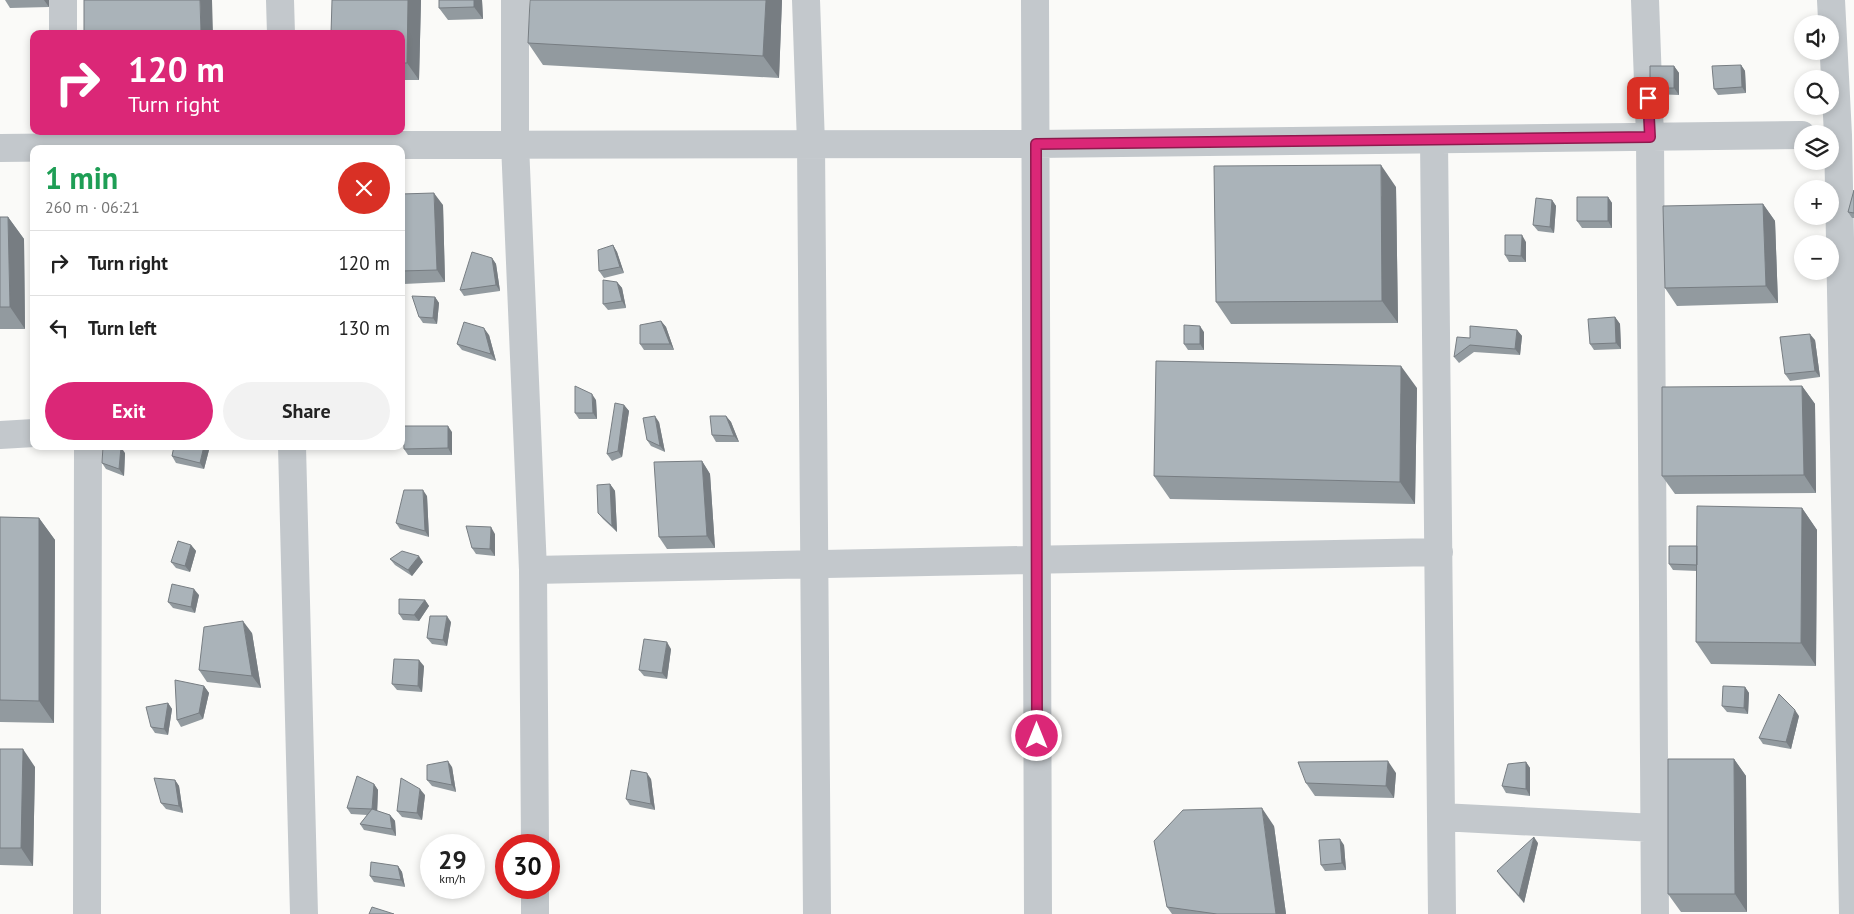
<!DOCTYPE html>
<html lang="en">
<head>
<meta charset="utf-8">
<style>
  body { margin:0; font-family:"PT Sans",sans-serif; background:#f2f2f2; color:#222; height:100vh; display:flex; flex-direction:column; font-size:19px; white-space:nowrap }
  * { box-sizing:border-box; margin:0 }
  p { font-size:16px; color:#767676 }
  .icon { flex:none; width:28px; height:28px; fill:none; stroke:currentColor; stroke-width:2; stroke-linecap:round; stroke-linejoin:round }
  .map { position:relative; flex:1; overflow:hidden }
  .sheet { position:absolute; left:30px; top:145px; width:375px; height:305px; display:flex; flex-direction:column; background:#fff; border-radius:10px; box-shadow:0 2px 8px #0003 }
  .sheet>* { flex:none }
  .guide { position:absolute; left:30px; top:30px; width:375px; height:105px; border-radius:10px; box-shadow:0 2px 8px #0003; background:#db2777; color:#fff; overflow:hidden }
  .buttons { position:absolute; left:1794px; top:15px; display:grid; gap:10px }
  .buttons a { display:grid; place-items:center; width:45px; height:45px; border-radius:50%; background:#fff; box-shadow:0 2px 8px #0003; font-size:25px }
  .speed { position:absolute; left:420px; top:834px; display:flex; gap:10px; font-size:25px; font-weight:700; text-align:center }
  .speed>* { display:grid; place-content:center; width:65px; height:65px; border-radius:50%; background:#fff; box-shadow:0 2px 8px #0003; line-height:1 }
  .speed small { font-size:12px; font-weight:400 }
  .speed .limit { border:8px solid #d22; background:#fff; color:#111 }
  .pin { position:absolute; display:grid; place-items:center; width:42px; height:42px; color:#fff; margin:-21px; border-radius:10px; box-shadow:0 2px 8px #0006 }
  .me { position:absolute; width:55px; margin:-28px; rotate:0deg; stroke-linejoin:round; filter:drop-shadow(0 0 4px #0008) }
  .turn { display:flex; align-items:center; gap:18px; height:105px; padding:0 15px; font-size:22px }
  .turn .icon { width:65px; height:65px; stroke-width:2.5 }
  .turn b { display:block; font-size:35px; line-height:42px }
  .round { display:grid; place-items:center; flex:none; width:52px; height:52px; border-radius:26px; background:#f2f2f2 }
  .summary { display:flex; align-items:center; justify-content:space-between; height:85px; padding:0 15px }
  h1 { font-size:30px; font-weight:800; line-height:38px; color:#1e9e55 }
  .primary-button { display:flex; gap:10px; margin-top:auto; padding:10px 15px }
  .primary-button a { flex:1; height:58px; border-radius:30px; background:#db2777; color:#fff; font-size:20px; font-weight:800; line-height:58px; text-align:center }
  .primary-button a+a { background:#f2f2f2; color:#222 }
  ul { padding:0; list-style:none }
  li { display:flex; align-items:center; gap:15px; height:65px; padding:0 15px; border-top:1px solid #e0e0e0 }
  li div { flex:1 }
  li b { display:block; font-size:19px }
  li em { font-style:normal }
  .map>svg:first-child { display:block }
  .lines { fill:none; stroke-linecap:round; stroke-linejoin:round }
  .street { stroke:#c3c8cc; stroke-width:28 }
  .wall { fill:#929a9f }
  .shaded-wall { fill:#777d82 }
  .building { fill:#aab3b9; stroke:#777d82 }
  .route-casing { stroke:#8e194d; stroke-width:12 }
  .route { stroke:#db2777; stroke-width:9 }
</style>
</head>
<body>
<div class="map">
<svg width="1854" height="914" viewBox="0 0 1854 914">
  <rect width="100%" height="100%" fill="#fafaf8"/>
  <g class="lines">
    <path class="street" d="M280 0 281 34
      M515 0V144L533 570 535 845
      M806 0 811 144 817 914
      M1035 0 1038 914
      M1645 0 1650 137 1655 914
      M1831 0 1838 135 1853 914
      M63 34V0
      M1434 140 1442 914
      M0 148 284 145 1036 144 1802 135
      M0 435 34 433
      M292 446 304 914
      M533 570C835 562 1137 559 1439 552
      M1441 817 1655 828
      M535 888V914
      M87 914 88 446"/>
  </g>
  <path class="wall" d="M5 0H49V7L10 8Z
    M332 0H421L419 80H401V34Z
    M439 0H482L483 19 448 20 439 8Z
    M782 0 779 78 543 65 528 43Z
    M1741 65 1745 71 1746 93 1718 95 1714 89Z
    M1674 66 1679 73V95L1654 94 1650 88Z
    M1396 187 1398 323 1231 324 1216 302Z
    M1854 190V218H1852L1848 212Z
    M401 194 443 205 445 282 404 284 401 280Z
    M1608 197 1612 203V228H1582L1577 221Z
    M1552 200 1556 206 1554 233 1538 231 1533 225Z
    M1763 204 1775 221 1778 303 1677 306 1665 288Z
    M0 217H8L24 239 25 329H0Z
    M1526 242V262H1509L1505 255Z
    M613 245 617 252 624 273 604 278 599 271Z
    M492 258 496 264 500 291 464 296 460 290Z
    M617 282 622 288 626 308 608 310 603 304Z
    M435 297 439 303 437 324 423 323 419 317Z
    M1615 317 1620 324 1621 349 1594 350 1590 344Z
    M661 321 666 327 674 350H644L640 344Z
    M1517 330 1522 336 1520 355 1474 352 1459 363 1454 357 1470 338Z
    M1204 332V350H1188L1184 344Z
    M489 335 496 361 462 350 457 344Z
    M1815 340 1820 377 1790 381 1785 374Z
    M1802 386 1815 404 1816 493 1675 494 1662 476Z
    M1417 388 1415 504 1170 499 1154 476Z
    M596 400 597 419H579L575 413Z
    M624 405 629 411 622 457 612 461 607 454Z
    M726 416 731 422 739 442H716L712 435Z
    M659 422 665 452 651 446 647 440Z
    M452 432V455H408L404 449Z
    M174 446H206L209 450 204 469 176 463 172 456Z
    M125 453 124 476 106 469 102 463Z
    M702 461 710 474 715 548 667 549 659 537Z
    M610 484 615 491 617 532 603 519 598 513Z
    M427 496 429 537 400 529 396 523Z
    M1802 508 1817 530 1816 666 1711 664 1696 642 1697 571 1673 570 1669 564 1697 546Z
    M0 517 39 518 55 540 54 723 0 722Z
    M495 534V556L476 554 472 548Z
    M191 545 196 551 190 572 176 568 171 562Z
    M390 559 423 562 412 576 395 565Z
    M199 595 195 613 173 608 168 602Z
    M425 600 429 606 419 621 403 620 399 614Z
    M451 622 447 646 432 644 427 638Z
    M252 633 261 688 207 682 199 670Z
    M671 649 667 679 644 676 639 670Z
    M424 666 422 692 397 690 392 684Z
    M204 686 209 693 203 719 181 727 177 720Z
    M1745 687 1749 693 1748 714 1727 712 1722 706Z
    M168 703 172 709 168 735 155 733 151 727Z
    M1799 716 1791 749 1763 744 1759 738Z
    M0 749 35 767 33 866 0 865Z
    M1734 759 1746 776 1747 912H1681L1668 894Z
    M1526 762 1530 768V796L1506 793 1502 786Z
    M452 767 456 792 432 786 427 780Z
    M1396 773 1394 798 1315 796 1306 783Z
    M651 779 655 810 630 805 626 799Z
    M175 780 179 786 183 813 166 809 161 803Z
    M374 784 378 790 377 811 390 815 395 821 396 836 364 830 360 824 367 815 351 814 347 808Z
    M425 795 422 820 402 817 397 811Z
    M1274 826 1286 914H1172L1167 907Z
    M1538 843 1524 903 1502 878 1497 871Z
    M1344 845 1346 870 1325 871 1321 865Z
    M398 866 402 872 405 887 374 882 370 876Z
    M447 888H456L454 892Z"/>
  <path class="shaded-wall" d="M44 0H49V7Z
    M200 0H212L213 34H201Z
    M408 0H421L419 80 407 63Z
    M474 0H482L483 19 474 7Z
    M766 0H782L779 78 763 56Z
    M1741 65 1745 71 1746 93 1742 87Z
    M1674 66 1679 73V95L1674 88Z
    M1381 165 1396 187 1398 323 1382 301Z
    M434 193 443 205 445 282 437 270Z
    M1608 197 1612 203V228L1608 221Z
    M1552 200 1556 206 1554 233 1550 227Z
    M1763 204 1775 221 1778 303 1766 286Z
    M8 217 24 239 25 329 10 307Z
    M1522 235 1526 242V262L1521 256Z
    M613 245 617 252 624 273 620 267Z
    M492 258 496 264 500 291 496 285Z
    M617 282 622 288 626 308 622 301Z
    M435 297 439 303 437 324 433 318Z
    M1615 317 1620 324 1621 349 1616 343Z
    M661 321 666 327 674 350 670 344Z
    M1200 326 1204 332V350L1200 344Z
    M484 328 489 335 496 361 491 354Z
    M1517 330 1522 336 1520 355 1515 349Z
    M1810 334 1815 340 1820 377 1815 371Z
    M1401 366 1417 388 1415 504 1400 482Z
    M1802 386 1815 404 1816 493 1804 475Z
    M592 394 596 400 597 419 593 413Z
    M624 405 629 411 622 457 618 451Z
    M655 416 659 422 665 452 660 446Z
    M726 416 731 422 739 442 734 436Z
    M448 426 452 432V455L448 448Z
    M204 446H206L209 450 204 469 200 463Z
    M121 447 125 453 124 476 119 469Z
    M702 461 710 474 715 548 707 536Z
    M610 484 615 491 617 532 612 526Z
    M423 490 427 496 429 537 425 531Z
    M1802 508 1817 530 1816 666 1801 643Z
    M39 518 55 540 54 723 39 701Z
    M491 527 495 534V556L490 549Z
    M191 545 196 551 190 572 185 566Z
    M419 556 423 562 412 576 408 570Z
    M194 589 199 595 195 613 191 607Z
    M425 600 429 606 419 621 414 615Z
    M447 616 451 622 447 646 443 640Z
    M243 621 252 633 261 688 252 676Z
    M667 642 671 649 667 679 662 673Z
    M419 660 424 666 422 692 418 686Z
    M204 686 209 693 203 719 199 713Z
    M1745 687 1749 693 1748 714 1744 708Z
    M168 703 172 709 168 735 164 729Z
    M1795 710 1799 716 1791 749 1786 742Z
    M23 749 35 767 33 866 21 848Z
    M1734 759 1746 776 1747 912 1735 894Z
    M448 761 452 767 456 792 452 785Z
    M1388 761 1396 773 1394 798 1386 786Z
    M1526 762 1530 768V796L1526 789Z
    M647 773 651 779 655 810 651 804Z
    M175 780 179 786 183 813 179 806Z
    M374 784 378 790 377 816 372 809Z
    M420 789 425 795 422 820 417 813Z
    M1262 808 1274 826 1286 914H1276Z
    M390 815 395 821 396 836 392 829Z
    M1534 837 1538 843 1524 903 1519 896Z
    M1340 839 1344 845 1346 870 1342 863Z
    M398 866 402 872 405 887 401 880Z
    M452 888H456L454 892Z"/>
  <path class="building" d="M84 0H200L201 34H84Z
    M332 0H408L407 63H401V34H331Z
    M439 0H474V7L439 8Z
    M530 0H766L763 56 528 43Z
    M1741 65 1742 87 1714 89 1712 66Z
    M1650 66H1674V88H1650Z
    M1381 165 1382 301 1216 302 1214 166Z
    M1854 190V213L1848 212Z
    M434 193 437 270 401 271V194Z
    M1577 197H1608V221H1577Z
    M1536 198 1552 200 1550 227 1533 225Z
    M1763 204 1766 286 1665 288 1663 206Z
    M0 217H8L10 307H0Z
    M1505 235H1522L1521 256 1505 255Z
    M613 245 620 267 599 271 598 250Z
    M472 252 492 258 496 285 460 290Z
    M603 280 617 282 622 301 603 304Z
    M32 288H34V298L32 297Z
    M412 296 435 297 433 318 419 317Z
    M1615 317 1616 343 1590 344 1588 319Z
    M661 321 670 344H640V325Z
    M464 322 484 328 491 354 457 344Z
    M1184 325 1200 326V344H1184Z
    M1470 326 1517 330 1515 349 1470 345 1454 357 1457 337 1470 338Z
    M1810 334 1815 371 1785 374 1780 337Z
    M1156 361 1401 366 1400 482 1154 476Z
    M575 386 592 394 593 413H575Z
    M1802 386 1804 475 1662 476V387Z
    M615 403 624 405 618 451 607 454Z
    M655 416 660 446 647 440 643 418Z
    M710 416H726L734 436 712 435Z
    M403 426H448V448L404 449Z
    M103 446 121 447 119 469 102 463Z
    M174 446H204L200 463 172 456Z
    M702 461 707 536 659 537 654 462Z
    M610 484 612 526 598 513 597 485Z
    M404 490H423L425 531 396 523Z
    M1697 506 1802 508 1801 643 1696 642Z
    M0 517 39 518V701L0 700Z
    M466 526 491 527 490 549 472 548Z
    M178 541 191 545 185 566 171 562Z
    M1669 546H1697V565L1669 564Z
    M402 551 419 556 408 570 390 559Z
    M172 584 194 589 191 607 168 602Z
    M399 599 425 600 414 615 399 614Z
    M430 616H447L443 640 427 638Z
    M243 621 252 676 199 670 204 627Z
    M644 639 667 642 662 673 639 670Z
    M394 659 419 660 418 686 392 684Z
    M175 680 204 686 199 713 177 720Z
    M1723 686 1745 687 1744 708 1722 706Z
    M1779 694 1795 710 1786 742 1759 738Z
    M168 703 164 729 151 727 146 707Z
    M0 749H23L21 848H0Z
    M1668 759H1734L1735 894H1668Z
    M448 761 452 785 427 780V765Z
    M1388 761 1386 786 1306 783 1298 762Z
    M1526 762V789L1502 786 1508 764Z
    M631 770 647 773 651 804 626 799Z
    M357 776 374 784 372 809 347 808Z
    M154 778 175 780 179 806 161 803Z
    M401 778 420 789 417 813 397 811Z
    M1262 808 1276 914H1217L1167 907 1154 841 1183 810Z
    M372 809 390 815 392 829 360 824Z
    M1534 837 1519 896 1497 871Z
    M1340 839 1342 863 1321 865 1319 840Z
    M371 862 398 866 401 880 370 876Z
    M372 907 394 914H369Z"/>
  <g class="lines">
    <defs>
      <path id="route" d="M1037 736 1036 144 1650 137 1648 98"/>
    </defs>
    <use href="#route" class="route-casing"/>
    <use href="#route" class="route"/>
  </g>
</svg>
<div class="buttons">
<a><svg class="icon" aria-label="sound" viewBox="0 0 24 24"><path d="M4 9h4l5-4v14l-5-4H4zM17 9q2 3 0 6"/></svg></a>
<a><svg class="icon" aria-label="search" viewBox="0 0 24 24"><circle cx="10" cy="10" r="6"/><path d="M15 15l6 6"/></svg></a>
<a><svg class="icon" aria-label="layers" viewBox="0 0 24 24"><path d="M12 4l9 5-9 5-9-5zM3 14l9 5 9-5"/></svg></a>
<a>+</a>
<a>−</a>
</div>
<div class="speed"><div>29<small>km/h</small></div><div class="limit">30</div></div>
<div class="pin" style="left:1648px;top:98px;background:#d93025"><svg class="icon" aria-label="arrive" viewBox="0 0 24 24"><path d="M6 21V4h12l-3 4 3 4H6"/></svg></div>
<svg class="me" style="left:1037px;top:736px" viewBox="-20 -20 40 40"><circle r="17" fill="#db2777" stroke="#fff" stroke-width="3"/><path d="M0-11L8 9 0 5-8 9z" fill="#fff"/></svg>
<div class="guide">
<div class="turn"><svg class="icon" aria-label="right" viewBox="0 0 24 24"><path d="M7 20v-9h11M14 6l5 5-5 5"/></svg><div><b>120 m</b>Turn right</div></div>
</div>
<section class="sheet">
<div class="summary"><div><h1>1 min</h1><p>260 m · 06:21</p></div><a class="round" style="background:#d93025;color:#fff"><svg class="icon" aria-label="close" viewBox="0 0 24 24"><path d="M6 6l12 12M18 6L6 18"/></svg></a></div>
<ul>
<li><svg class="icon" aria-label="right" viewBox="0 0 24 24"><path d="M7 20v-9h11M14 6l5 5-5 5"/></svg><div><b>Turn right</b></div><em>120 m</em></li>
<li><svg class="icon" aria-label="left" viewBox="0 0 24 24"><path d="M17 20v-9H6M10 6l-5 5 5 5"/></svg><div><b>Turn left</b></div><em>130 m</em></li>
</ul>
<div class="primary-button"><a>Exit</a><a>Share</a></div>
</section>
</div>
</body>
</html>
